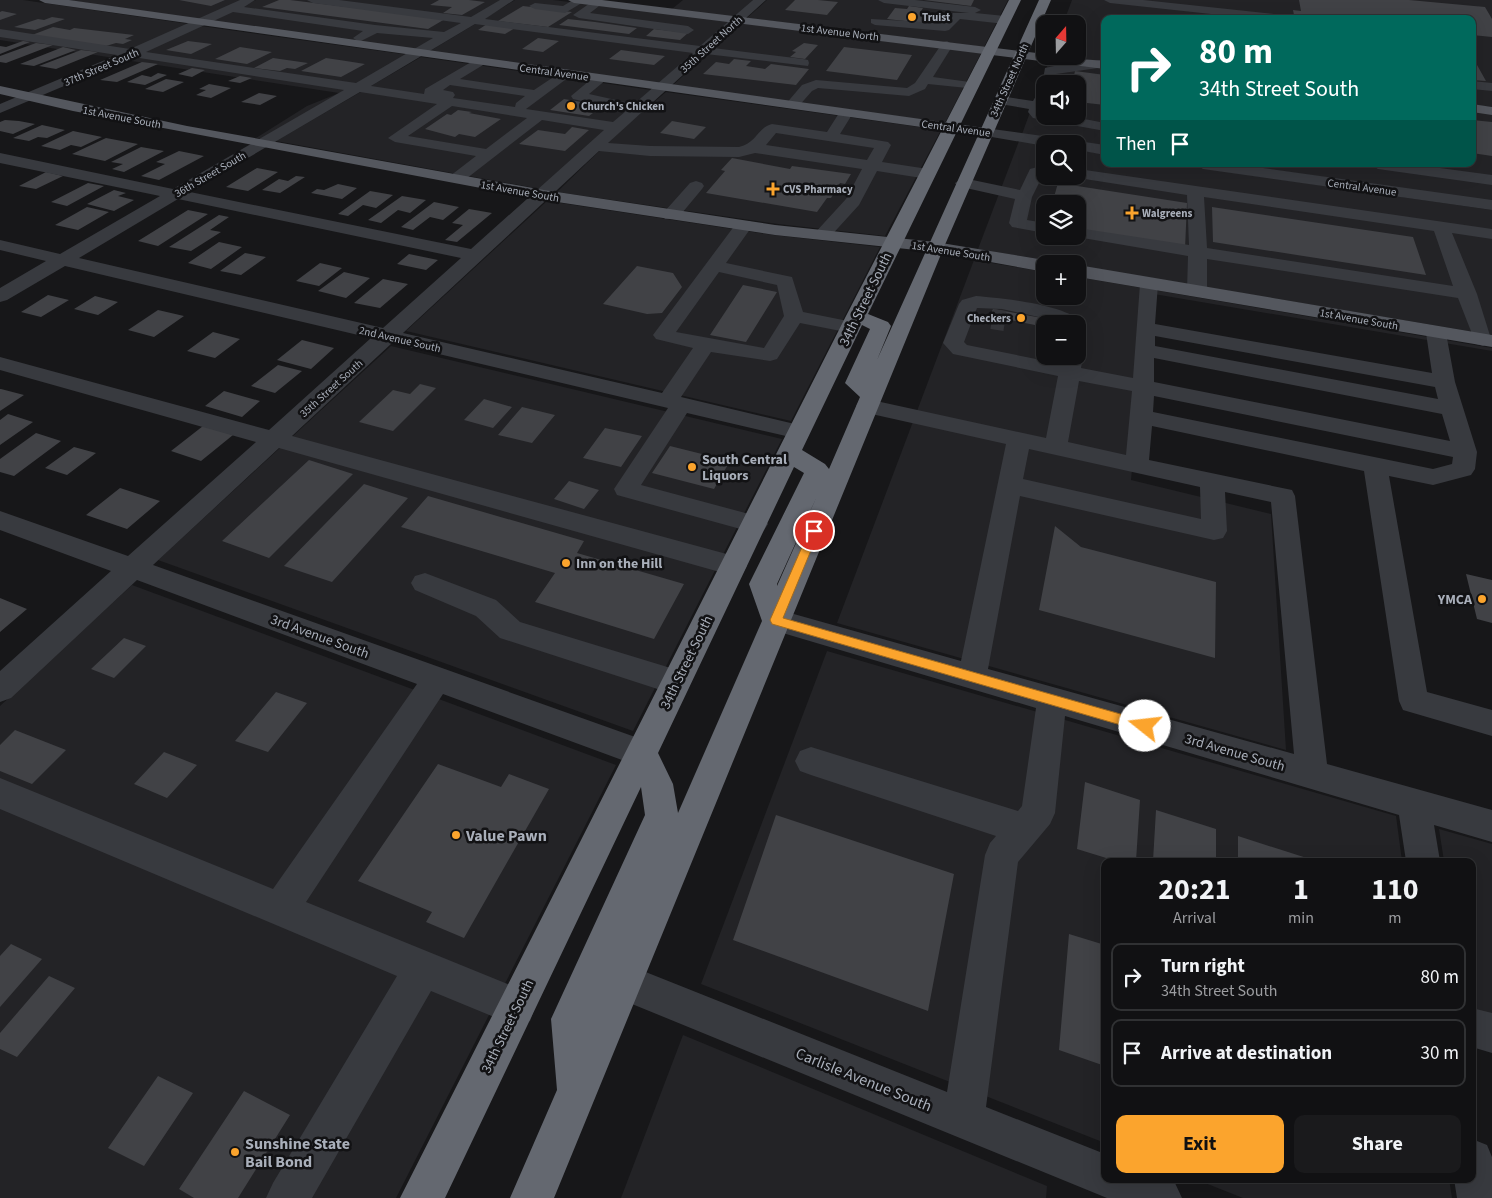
<!DOCTYPE html>
<html lang="en">
<head>
<meta charset="utf-8">
<style>
  body { margin:0; font-family:"Source Sans 3",sans-serif; background:#1a1a1c; color:#f1f3f6; height:100vh; display:flex; flex-direction:column; font-size:19px; white-space:nowrap }
  * { box-sizing:border-box; margin:0 }
  p { font-size:16px; color:#9c9da0 }
  .icon { flex:none; width:28px; height:28px; fill:none; stroke:currentColor; stroke-width:2; stroke-linecap:round; stroke-linejoin:round }
  .map { position:relative; flex:1; overflow:hidden }
  .details { position:absolute; left:1101px; top:858px; width:375px; height:325px; display:flex; flex-direction:column; background:#111113; border-radius:10px; box-shadow:0 5px 20px #0002,0 0 0 1px #303133 }
  .details>* { flex:none }
  .banner { position:absolute; left:1101px; top:15px; width:375px; height:152px; border-radius:10px; box-shadow:0 5px 20px #0002,0 0 0 1px #303133; background:#00695c; color:#fff; overflow:hidden }
  .needle { width:32px; rotate:20deg }
  .tools { position:absolute; left:1036px; top:15px; display:grid; gap:10px }
  .tools a { display:grid; place-items:center; width:50px; height:50px; border-radius:10px; background:#111113; box-shadow:0 5px 20px #0002,0 0 0 1px #303133; font-size:25px }
  .pin { position:absolute; display:grid; place-items:center; width:42px; height:42px; color:#fff; margin:-21px; border:2px solid #fff; border-radius:50%; box-shadow:0 1px 5px #0007 }
  .me { position:absolute; width:55px; margin:-28px; rotate:286deg; stroke-linejoin:round; filter:drop-shadow(0 0 4px #0008) }
  .turn { display:flex; align-items:center; gap:18px; height:105px; padding:0 15px; font-size:22px }
  .turn .icon { width:65px; height:65px; stroke-width:2.5 }
  .turn b { display:block; font-size:35px; line-height:42px }
  .then { display:flex; align-items:center; height:48px; padding:0 15px; background:#0003; gap:10px; font-size:19px }
  .eta { display:flex; justify-content:space-evenly; align-items:center; height:85px; text-align:center }
  .eta b { font-size:30px; font-weight:700; line-height:35px }
  .button { display:flex; gap:10px; margin-top:auto; padding:10px 15px }
  .button a { flex:1; height:58px; border-radius:10px; background:#fba42d; color:#111; font-size:20px; font-weight:700; line-height:58px; text-align:center }
  .button a+a { background:#1a1a1c; color:#f1f3f6 }
  ul { padding:0; list-style:none }
  li { display:flex; align-items:center; gap:15px; height:68px; margin:0 10px 8px; padding:0 5px; border:2px solid #303133; border-radius:10px }
  li div { flex:1 }
  li b { display:block; font-size:19px }
  li em { font-style:normal }
  .map>svg:first-child { display:block }
  .built { fill:#232326; fill-rule:evenodd }
  .building { fill:#414246 }
  .lines { fill:none; stroke-linecap:round; stroke-linejoin:round }
  .minor-tunnel { stroke:#343539; stroke-width:20; stroke-dasharray:20 10; stroke-linecap:butt }
  .minor { fill:#383a3f; fill-rule:evenodd }
  .major { fill:#54575e; fill-rule:evenodd }
  .highway { fill:#646870; fill-rule:evenodd }
  .route { fill:#fba42d; stroke:#a36b1d }
  .poi-dot { fill:#fba42d; stroke:#121214; stroke-width:2 }
  .labels { text-anchor:middle; stroke-width:5; stroke-linejoin:round; paint-order:stroke }
  .far-poi-label { font-size:11px; font-weight:bold; fill:#a9afba; stroke:#121214; text-anchor:start }
  .far-street-label { font-size:11px; fill:#a9afba; stroke:#121214 }
  .street-label { font-size:14px; fill:#a9afba; stroke:#121214 }
  .poi-label { font-size:14px; font-weight:bold; fill:#a9afba; stroke:#121214; text-anchor:start }
  .near-poi-label { font-size:16px; font-weight:bold; fill:#a9afba; stroke:#121214; text-anchor:start }
  .near-street-label { font-size:16px; fill:#a9afba; stroke:#121214 }
</style>
</head>
<body>
<div class="map">
<svg width="1492" height="1198" viewBox="0 0 1492 1198">
  <rect width="100%" height="100%" fill="#171719"/>
  <path class="built" d="M0 0H23L189 24 114 58 0 40Z
    M67 0H243L199 19Z
    M256 0H502L418 50 209 21Z
    M515 0H553L729 21 659 84 430 51Z
    M683 0H753L735 17 672 9Z
    M767 0H1008L984 47 747 18Z
    M1072 0H1492V107L1473 105 1472 19H1105V62L1060 56H1078V24H1063Z
    M742 23 981 53 945 123 673 85Z
    M201 26 409 55 262 139 256 138 307 106 339 93 125 60Z
    M421 57 651 90 541 189 276 141Z
    M1049 61 1105 67V146L1022 134ZM1045 84H1078V116H1045Z
    M666 92 941 130 885 236 778 224 557 192 623 128Z
    M1473 111 1492 114V201L1232 164H1472Z
    M1019 141 1045 145V176H1078V150L1105 154V164H1174L1492 210V335L978 249ZM1045 204H1078V236H1045Z
    M547 201 773 235 880 247 791 421 406 331Z
    M974 260 1045 272V296H1078V277L1492 348V351L1148 293 1131 480 1271 514 1286 750 837 623ZM1045 324H1078V356H1045Z
    M391 346 782 439 633 731 158 560Z
    M132 585 616 765 396 1198H0V706Z
    M827 651 1396 816 1402 861H1105V1143L701 984Z
    M1439 829 1492 844V1034L1473 1017 1472 861H1444Z
    M683 1035 1047 1186 1046 1198H621Z
    M1195 1179H1449L1452 1198H1243Z"/>
  <path class="building" d="M179 0H225L211 6Z
    M279 0H290L445 19 428 29 262 7Z
    M439 0H469L485 2 462 15 443 13 452 7 430 5Z
    M795 0H818L838 2 827 15 785 10Z
    M924 0H974L971 6Z
    M1299 0H1409L1485 7 1492 19V37L1472 35V19H1291L1290 15H1294L1293 10 1301 11Z
    M523 6 572 12 548 27 498 21Z
    M909 6 923 8 920 13 937 15 932 24 887 19 895 8 907 9Z
    M2 11 17 14 0 20V12Z
    M52 17 65 19 35 30 14 27 38 19 44 20Z
    M568 19 595 22 637 28 629 34 559 25Z
    M487 24 515 28 505 34 478 30Z
    M53 27 70 30 74 28 134 35 125 39 132 40 123 44 116 43 106 46 32 35Z
    M654 29 688 33 680 40 646 36Z
    M538 38 559 41 543 52 522 49Z
    M23 41 30 42 0 54V46L6 47Z
    M188 41 212 44 191 54 166 50Z
    M36 43 53 45 6 63 0 62V56Z
    M804 43 818 45 805 59 790 57 796 52 792 51Z
    M63 47 76 50 34 66 20 64Z
    M240 47 272 52 247 64 215 59Z
    M844 47 912 55 897 80 826 71Z
    M81 50 98 52 56 69 39 66Z
    M621 50 665 56 654 65 609 59Z
    M1472 56 1486 81 1472 80Z
    M273 58 308 63 295 69 287 68 280 71 254 68Z
    M326 58 346 61 365 64 341 77 301 71Z
    M734 59 751 61 746 66 765 69 771 64 809 69 796 85 703 74 716 62 729 64Z
    M142 62 158 64 117 82 100 80Z
    M192 68 205 70 192 77 178 74Z
    M1075 71 1105 75V105L1078 102V84H1072Z
    M158 73 167 75 145 85 127 82 142 75 151 77Z
    M240 76 252 78 240 83 228 81Z
    M166 79 184 82 163 92 145 89Z
    M209 84 231 88 211 98 196 95 206 90 199 89Z
    M259 93 277 96 260 105 241 102Z
    M564 99 593 104 584 111 593 113 589 116 550 110Z
    M458 110 472 112 469 113 501 119 475 137 459 134 455 137 425 129 447 114 451 115Z
    M5 120 19 121 35 124 13 134 0 131V122Z
    M1472 120 1492 122V156L1472 153Z
    M672 121 706 127 694 139 660 133Z
    M42 125 65 130 47 138 38 137 29 141 13 138Z
    M572 127 589 130 565 151 519 144 538 130 565 134Z
    M73 131 102 137 81 147 71 145 60 150 41 146Z
    M106 138 138 144 105 161 72 154Z
    M141 147 164 151 124 172 112 169 123 164 111 162Z
    M179 151 204 156 159 180 141 176 165 164 156 162Z
    M732 158 790 169 792 166 851 174 845 184 840 183 831 198H827L817 212 706 193 725 171 721 170Z
    M257 168 278 172 248 191 226 187Z
    M46 172 63 176 36 189 19 186Z
    M296 176 305 177 280 193 262 190 279 179 288 181Z
    M88 183 104 186 67 206 51 202Z
    M1058 183 1187 203 1185 249 1078 231V204H1052Z
    M338 184 357 188 342 199 311 193 317 189 324 190Z
    M114 190 126 193 118 196 134 200 114 211 87 204Z
    M370 191 393 195 376 208 363 205 348 216 338 214Z
    M402 196 426 200 410 213 398 210 381 223 368 220Z
    M434 202 459 207 443 220 430 217 413 230 401 227Z
    M87 207 109 212 78 230 55 225Z
    M1212 207 1413 237 1426 275 1213 242Z
    M469 209 492 213 457 242 445 240 463 225 452 223Z
    M188 210 208 214 158 246 138 241Z
    M219 215 229 217 210 230 221 232 191 251 169 247Z
    M219 242 242 247 211 269 188 263Z
    M245 253 266 257 241 275 220 271Z
    M409 254 438 260 426 270 397 264Z
    M320 263 342 268 319 286 296 281Z
    M637 266 673 273 682 287 662 313 647 314 603 304Z
    M344 272 370 278 346 298 318 291Z
    M383 279 408 284 380 308 354 303Z
    M743 285 777 292 746 342 710 335Z
    M48 295 69 300 41 317 21 312Z
    M95 296 118 302 98 315 74 309Z
    M993 309 1053 320 1052 324H1045V327L990 316Z
    M158 310 184 316 154 337 128 330Z
    M213 332 240 339 215 358 187 351Z
    M302 340 334 348 311 369 277 360Z
    M278 365 302 371 275 393 251 386Z
    M420 384 436 388 393 431 359 422 393 390 410 394Z
    M0 389H1L24 395 0 411Z
    M224 391 260 401 242 417 205 406Z
    M484 399 512 407 493 428 464 420Z
    M522 407 555 415 532 443 498 435Z
    M8 414 33 422 0 445V420Z
    M203 426 233 435 201 461 171 451Z
    M605 428 642 436 621 467 583 458Z
    M36 433 61 441 14 476 0 472V459Z
    M670 446 730 461 714 489 652 473Z
    M74 447 96 453 67 475 45 468Z
    M309 460 353 474 269 558 222 541Z
    M569 481 599 490 584 509 554 499Z
    M364 484 408 498 332 582 284 566Z
    M120 488 160 501 127 529 86 515Z
    M428 496 584 541 577 553 684 584 654 639 535 602 555 573 401 527Z
    M1055 526 1081 547 1216 582 1215 658 1039 610Z
    M1466 574 1492 580V623L1477 619Z
    M0 598 27 609 0 632Z
    M124 638 146 646 114 678 91 669Z
    M276 692 307 703 268 752 235 741Z
    M15 730 66 750 32 784 0 771V745Z
    M164 752 197 765 167 798 134 784Z
    M438 764 501 787 509 774 549 789 464 938 426 922 432 912 358 881Z
    M1085 782 1140 800 1136 861H1116L1077 849Z
    M1156 810 1216 829V861H1153Z
    M776 815 954 874 928 1011 733 940Z
    M1238 836 1313 860V861H1238Z
    M1069 934 1105 945V1066L1059 1050Z
    M11 944 42 959 0 1007V956Z
    M49 976 75 988 17 1057 0 1049V1033Z
    M158 1076 193 1093 144 1166 108 1148Z
    M244 1091 290 1115 238 1198H194L179 1189Z"/>
  <g class="lines">
    <path class="minor-tunnel" d="M992 319 1005 321"/>
    <path class="minor" d="M240 0H255L244 7 375 25 444 32 461 23 313 3 307 0H339L471 17 500 0H514L485 19 700 46 753 0H766L713 48 803 59 808 60 809 63 808 66 706 54 608 143 650 146 739 147C757 143 758 127 772 124L827 132 841 110 846 109 853 113 840 134 888 142 891 145 882 162 928 169 936 174 928 179 877 171 859 205 828 239H816L813 235 846 199 862 169 755 153 739 157 650 156 599 151 403 333 662 393 693 348 656 339 653 335 738 221H750L753 225 726 263 792 277 803 312 858 323 861 327 858 331 851 333 800 323 777 359 770 361 711 352 681 397 799 425 807 427 810 432 807 437 799 439 687 413 641 485 764 518 768 524 764 530 755 533 617 495 614 489 668 408 392 343 292 436 734 556 743 559 747 566 743 573 734 576 279 448 153 565 652 743 657 753 652 763 641 767 443 694 306 902 530 993 535 1007 530 1021 516 1026 431 991 312 1198H266L273 1183 397 976 0 809V778L273 889 417 684 137 580 11 698 0 702V671L111 571 0 530V511L128 556 256 442 0 370V357L269 430 371 338 65 266 7 300 0 302V288L46 261 0 250V240L60 254 160 196 0 163V153L173 189 344 90 133 57 0 113V104L117 55 0 37V29L130 49ZM233 12 363 31 353 38 359 42 377 33 433 38 356 83 146 52ZM475 24 693 53 634 104 589 94 607 79 600 75 595 76 571 96 573 99 626 111 613 122 526 109 569 77 571 74 564 70 534 90 460 79 483 65 484 62 483 59 478 58 425 89 424 94 371 86ZM450 85 525 96 516 103 515 107 453 98 455 95 453 92 443 90ZM360 92 437 104 388 138 395 142 476 156 450 176 448 179 450 182H462L542 120 604 130 471 249 190 192ZM452 106 527 118 486 149 408 136ZM776 133 874 148 867 160 766 145ZM178 199 461 258 383 328 79 258ZM719 272 777 285 784 316 764 348 676 332Z
      M573 0 585 1 565 13 535 9 529 6 535 3 563 6Z
      M599 0 603 3 590 13 688 26 694 30 688 34 579 18 573 15 593 1Z
      M878 0H915L975 7 981 10 975 13 1005 16 1011 20 1005 24 960 19 949 30 945 31 875 25 871 23V19L942 23 953 13H969L884 3Z
      M1104 0H1143L1274 14 1280 17 1257 19 1110 3Z
      M947 41 953 45 933 77 977 83 979 86 977 89 928 84 925 89 909 96 818 88 812 91 797 108H787L785 105 802 85 816 80 907 88 915 83 943 42Z
      M1101 60 1105 61V67L1056 74 1054 84H1045V111H1042L1045 112V116H1069L1105 123V131L1033 118 1028 112 1029 109 1000 104 993 100 1000 96 1033 101 1042 86 1045 68 1068 63Z
      M1472 81 1492 83V91L1472 89Z
      M985 128 1064 139 1071 144H1045V146L980 135 978 132 980 129Z
      M1078 141 1105 145V155L1078 150V144H1072Z
      M1195 164H1235L1492 200V210L1203 169Z
      M1370 164H1410L1492 175V185L1378 169Z
      M1045 165V175H1043L1032 197 1027 220 1045 223V233L1012 227 1009 223 1015 199 957 186 955 183 963 178 1020 190 1030 169Z
      M1078 169 1492 229V239L1452 233 1477 294 1492 342 1483 346 1476 344 1458 298 1207 259V292L1204 296H1190L1187 292 1188 256 1071 236H1078V228L1189 245 1187 195 1072 177 1078 176ZM1204 197 1434 231 1453 286 1207 248Z
      M696 181 702 183 704 186 702 189 677 219H665L662 215 665 211 690 183Z
      M1149 278 1156 280 1158 284 1155 324 1432 373 1426 333 1429 329 1436 327 1443 329 1446 333 1455 382 1477 452 1475 469 1471 475 1433 485 1389 476 1427 692 1492 710V736L1403 710 1399 701 1364 471 1152 426 1149 460 1292 490 1295 496 1327 764 1492 810V842L1434 825 1440 861H1406L1399 815 1065 716 1055 813 1050 824 1018 862 986 1107 1105 1154V1179H1166L1175 1183 1182 1198H1107L610 995 604 982 610 969 623 963 947 1092 985 855 990 843 996 836 811 775 800 771 795 761 800 751 811 747 1018 811 1022 806 1036 708 776 631 766 628 762 620 766 612 776 609 961 661 1006 444 867 413 859 411 856 406 859 401 867 399 1046 438 1058 376 953 354 943 343 959 304 962 300 976 296C999 298 1069 304 1083 324L1080 328 1078 329V324H1059L1052 320 1002 309 977 308 964 342 967 345 1061 364 1063 356H1078V351L1083 356 1081 368 1133 378 1140 284 1142 280ZM1155 336 1435 387 1438 399 1155 346ZM1154 358 1442 414 1450 441 1154 382ZM1079 381 1132 391 1126 455 1068 442ZM1154 396 1453 457 1452 464 1433 469 1153 412ZM1029 449 1200 487 1201 519 1023 479ZM1225 492 1271 502 1294 754 988 669 1020 496 1214 540 1223 538 1227 531Z
      M425 573 496 600 520 622 687 673 691 682 687 691 676 695 500 638 476 616 415 590 411 583 415 576Z
      M1472 1008 1492 1013V1053L1472 1047Z
      M1472 1139 1487 1145 1492 1157V1198H1457L1454 1179H1472Z"/>
    <path class="major" d="M39 0H69L985 128 992 132 985 136 45 3Z
      M568 0H602L1045 54V56L1105 61V69L574 3Z
      M0 86 187 126 544 190 775 225 935 242 1045 260 1053 264H1045V272L935 252 775 235 544 200 73 111 0 94Z
      M1472 104 1492 107V115L1472 112Z
      M1078 265 1492 335V347L1078 277Z"/>
    <path class="highway" d="M1009 0H1021L868 314 888 322 891 326 877 360 1039 0H1051L944 247 554 1198H510L557 1090 551 1019 645 815 641 787 445 1198H400L846 316ZM862 325 870 329 845 383 860 397 829 469 825 464 802 450ZM794 467 804 473 749 584 762 621 678 813 673 784 658 753ZM817 496 777 586V584Z"/>
  </g>
  <path class="route" d="M814 527 819 531 783 618 1145 721 1151 726 1150 730 1145 732 772 624 770 620 809 531Z"/>
  <g class="poi-dot">
    <circle cx="912" cy="17" r="5"/>
    <circle cx="571" cy="106" r="5"/>
    <path d="M770.5 181.5h5v5h5v5h-5v5h-5v-5h-5v-5h5z"/>
    <path d="M1129.5 205.5h5v5h5v5h-5v5h-5v-5h-5v-5h5z"/>
    <circle cx="1021" cy="318" r="5"/>
    <circle cx="692" cy="467" r="5"/>
    <circle cx="566" cy="563" r="5"/>
    <circle cx="1482" cy="599" r="5"/>
    <circle cx="456" cy="835" r="5"/>
    <circle cx="235" cy="1152" r="5"/>
  </g>
  <g class="labels">
    <g class="far-poi-label">
      <text x="922" y="21">Truist</text>
      <text x="581" y="110">Church's Chicken</text>
      <text x="783" y="193">CVS Pharmacy</text>
      <text x="1142" y="217">Walgreens</text>
      <text x="1011" y="322" text-anchor="end">Checkers</text>
    </g>
    <g class="far-street-label">
      <text transform="translate(840 32) rotate(7)" y="4">1st Avenue North</text>
      <text transform="translate(711 44) rotate(-42)" y="4">35th Street North</text>
      <text transform="translate(101 67) rotate(-23)" y="4">37th Street South</text>
      <text transform="translate(554 72) rotate(8)" y="4">Central Avenue</text>
      <text transform="translate(1009 80) rotate(-66)" y="4">34th Street North</text>
      <text transform="translate(122 117) rotate(11)" y="4">1st Avenue South</text>
      <text transform="translate(956 128) rotate(8)" y="4">Central Avenue</text>
      <text transform="translate(210 174) rotate(-30)" y="4">36th Street South</text>
      <text transform="translate(1362 187) rotate(8)" y="4">Central Avenue</text>
      <text transform="translate(520 191) rotate(10)" y="4">1st Avenue South</text>
      <text transform="translate(951 251) rotate(9)" y="4">1st Avenue South</text>
      <text transform="translate(1359 319) rotate(10)" y="4">1st Avenue South</text>
      <text transform="translate(400 339) rotate(13)" y="4">2nd Avenue South</text>
      <text transform="translate(331 388) rotate(-42)" y="4">35th Street South</text>
    </g>
    <g class="street-label">
      <text transform="translate(865 299) rotate(-64)" y="5">34th Street South</text>
      <text transform="translate(320 636) rotate(20)" y="5">3rd Avenue South</text>
      <text transform="translate(686 662) rotate(-64)" y="5">34th Street South</text>
      <text transform="translate(1235 752) rotate(16)" y="5">3rd Avenue South</text>
      <text transform="translate(507 1026) rotate(-64)" y="5">34th Street South</text>
    </g>
    <g class="poi-label">
      <text x="702" y="464">South Central<tspan x="702" dy="16">Liquors</tspan></text>
      <text x="576" y="568">Inn on the Hill</text>
      <text x="1472" y="604" text-anchor="end">YMCA</text>
    </g>
    <g class="near-poi-label">
      <text x="466" y="841">Value Pawn</text>
      <text x="245" y="1149">Sunshine State<tspan x="245" dy="18">Bail Bond</tspan></text>
    </g>
    <g class="near-street-label">
      <text transform="translate(864 1079) rotate(22)" y="6">Carlisle Avenue South</text>
    </g>
  </g>
</svg>
<div class="tools">
<a><svg class="needle" viewBox="-14 -14 28 28"><path d="M0-13l5 13h-10z" fill="#e53935"/><path d="M0 13l5-13h-10z" fill="#9c9da0"/></svg></a>
<a><svg class="icon" aria-label="sound" viewBox="0 0 24 24"><path d="M4 9h4l5-4v14l-5-4H4zM17 9q2 3 0 6"/></svg></a>
<a><svg class="icon" aria-label="search" viewBox="0 0 24 24"><circle cx="10" cy="10" r="6"/><path d="M15 15l6 6"/></svg></a>
<a><svg class="icon" aria-label="layers" viewBox="0 0 24 24"><path d="M12 4l9 5-9 5-9-5zM3 14l9 5 9-5"/></svg></a>
<a>+</a>
<a>−</a>
</div>
<div class="pin" style="left:814px;top:531px;background:#d93025"><svg class="icon" aria-label="arrive" viewBox="0 0 24 24"><path d="M6 21V4h12l-3 4 3 4H6"/></svg></div>
<svg class="me" style="left:1145px;top:726px" viewBox="-20 -20 40 40"><circle r="19" fill="#fff"/><path d="M0-13L10 11 0 6-10 11z" fill="#fba42d"/></svg>
<div class="banner">
<div class="turn"><svg class="icon" aria-label="right" viewBox="0 0 24 24"><path d="M7 20v-9h11M14 6l5 5-5 5"/></svg><div><b>80 m</b>34th Street South</div></div>
<div class="then">Then<svg class="icon" aria-label="arrive" viewBox="0 0 24 24"><path d="M6 21V4h12l-3 4 3 4H6"/></svg></div>
</div>
<section class="details">
<div class="eta">
<div><b>20:21</b><p>Arrival</p></div>
<div><b>1</b><p>min</p></div>
<div><b>110</b><p>m</p></div>
</div>
<ul>
<li><svg class="icon" aria-label="right" viewBox="0 0 24 24"><path d="M7 20v-9h11M14 6l5 5-5 5"/></svg><div><b>Turn right</b><p>34th Street South</p></div><em>80 m</em></li>
<li><svg class="icon" aria-label="arrive" viewBox="0 0 24 24"><path d="M6 21V4h12l-3 4 3 4H6"/></svg><div><b>Arrive at destination</b></div><em>30 m</em></li>
</ul>
<div class="button"><a>Exit</a><a>Share</a></div>
</section>
</div>
</body>
</html>
